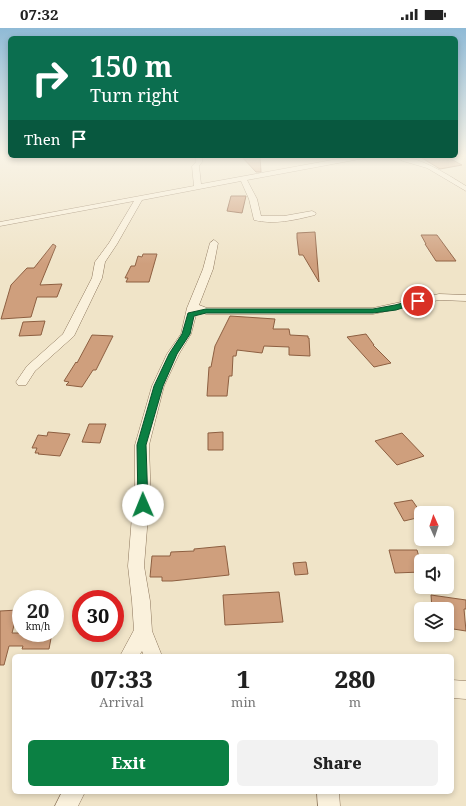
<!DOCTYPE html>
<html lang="en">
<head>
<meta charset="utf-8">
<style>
  body { margin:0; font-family:"Noto Serif",serif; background:#f2f2f2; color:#222; height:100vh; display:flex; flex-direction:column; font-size:15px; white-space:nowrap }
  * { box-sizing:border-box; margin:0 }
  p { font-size:13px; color:#767676 }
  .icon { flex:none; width:22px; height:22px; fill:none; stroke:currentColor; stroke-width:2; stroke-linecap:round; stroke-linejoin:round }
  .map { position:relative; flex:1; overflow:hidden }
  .details { position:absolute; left:12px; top:626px; width:442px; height:140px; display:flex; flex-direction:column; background:#fff; border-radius:6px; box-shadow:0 2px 6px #0003 }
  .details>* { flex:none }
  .guide { position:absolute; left:8px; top:8px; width:450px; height:122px; border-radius:6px; box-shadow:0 2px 6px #0003; background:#0b6e4f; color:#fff; overflow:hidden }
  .needle { width:26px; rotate:357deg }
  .fabs { position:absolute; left:414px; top:478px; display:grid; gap:8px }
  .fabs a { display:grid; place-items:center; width:40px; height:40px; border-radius:6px; background:#fff; box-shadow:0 2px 6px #0003; font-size:20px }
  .speed { position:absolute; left:12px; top:562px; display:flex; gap:8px; font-size:20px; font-weight:700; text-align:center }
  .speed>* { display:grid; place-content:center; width:52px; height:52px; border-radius:50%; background:#fff; box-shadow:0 2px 6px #0003; line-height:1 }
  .speed small { font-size:10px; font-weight:400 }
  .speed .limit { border:6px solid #d22; background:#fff; color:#111 }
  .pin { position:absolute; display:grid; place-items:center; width:34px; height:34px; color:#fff; margin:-17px; border:2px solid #fff; border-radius:50%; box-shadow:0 1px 4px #0007 }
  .me { position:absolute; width:44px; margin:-22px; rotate:359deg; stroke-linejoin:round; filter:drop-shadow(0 0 3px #0008) }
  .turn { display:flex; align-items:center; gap:14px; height:84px; padding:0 16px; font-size:18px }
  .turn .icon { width:52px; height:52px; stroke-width:2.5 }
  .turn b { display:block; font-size:28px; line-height:34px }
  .then { display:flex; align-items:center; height:38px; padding:0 16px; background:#0003; gap:8px; font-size:15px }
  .eta { display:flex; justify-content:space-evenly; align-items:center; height:68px; text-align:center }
  .eta b { font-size:24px; font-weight:800; line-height:28px }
  .button { display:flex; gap:8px; margin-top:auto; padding:8px 16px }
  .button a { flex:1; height:46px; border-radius:6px; background:#0b8043; color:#fff; font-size:16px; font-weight:800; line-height:46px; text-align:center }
  .button a+a { background:#f2f2f2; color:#222 }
  .status { display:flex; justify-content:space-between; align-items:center; height:28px; padding:0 20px; background:#fff; direction:ltr }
  .status svg { height:11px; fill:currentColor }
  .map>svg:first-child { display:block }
  .building { fill:#cf9f7d; stroke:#8d5f41 }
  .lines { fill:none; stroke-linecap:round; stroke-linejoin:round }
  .minor-casing { stroke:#8d765c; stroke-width:1 }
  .minor { fill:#faf1dc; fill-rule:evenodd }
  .route { fill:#0b8043; stroke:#07532c }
</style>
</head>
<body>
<div class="status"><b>07:32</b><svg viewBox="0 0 49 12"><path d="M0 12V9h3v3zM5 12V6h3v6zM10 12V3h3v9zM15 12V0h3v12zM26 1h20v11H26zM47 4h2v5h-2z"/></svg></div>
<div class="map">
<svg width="466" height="778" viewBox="0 0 466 778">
  <rect width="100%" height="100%" fill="#f0e4c8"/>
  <path class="building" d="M241 128H260L261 144H256Z
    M445 128 462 137 440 141 422 130Z
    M231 168H246L242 185 227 183Z
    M315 204 319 254 303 227H299L297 210V205Z
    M421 207H437L456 233H436L425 216H426Z
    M53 216 56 218 40 257 62 256 57 269H37L31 289 1 291 11 257 27 240H34Z
    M143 226H157L149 254H126L128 250H125L131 238H135L138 228 142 229Z
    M230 288 275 291 273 301H289L290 307 308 308V310H309L310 328 289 327V319L264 318 262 325 237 322 236 328H233L232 348H229L227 368H207L209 339H211L215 318Z
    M45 293 41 307 19 308 23 294Z
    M366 306 374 317H373L391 335 374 339 347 309Z
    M92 307 113 308 96 342H93L82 359 66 357 69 354 64 353 76 334 77 335Z
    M89 396H106L100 415 82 414Z
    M48 404 70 406 60 428 38 426 39 425H35L37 420H32L38 407 47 408Z
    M223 404V422H208V405Z
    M402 405 424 428 397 437 375 413Z
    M412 472 421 485V489L404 493 394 475Z
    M225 518 229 547 172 553H162V549H150L152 528H170L171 524 194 523V521Z
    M389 522H417L421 536V544L395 545Z
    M306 534 308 546 295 547 293 535Z
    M279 564 283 594 225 597 223 567Z
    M431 567 466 572V581H464L466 603 447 600V581H432Z
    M18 582 12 605H52L49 621H22L23 618H9L4 637H0V583Z"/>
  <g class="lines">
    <defs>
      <path id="minor" d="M196 128H202V134L199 138 201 156 354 128H368L365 130 247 152 257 171 261 188H284L312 183 316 185 315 187C295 192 274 197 254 192L249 171 241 153 142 172 117 216 105 234 102 250 74 308 35 343 26 357H18L16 354 27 338 63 306 92 250 95 234 109 215 134 173 0 198V194L194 158 192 138 196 134Z
        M394 128C419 128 445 145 466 158V163L427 140 403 133Z
        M214 212 218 215 213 241 199 277 207 280H373L439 266 466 267V273L439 272 373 286H206L197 283 191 306 179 326 164 358 149 417 151 477 148 488 144 538 150 573 152 603 162 628H144L142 623 139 628H120L134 602 132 573 128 538 132 488 135 477V417L152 358 167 326 181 306 187 280 203 241 210 215Z
        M452 652 466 653V671L452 670Z
        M62 764H85L78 778H55Z
        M317 764H339L340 778H318Z"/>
    </defs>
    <use href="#minor" class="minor-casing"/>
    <use href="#minor" class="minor"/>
  </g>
  <linearGradient id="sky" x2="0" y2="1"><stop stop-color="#8fbad6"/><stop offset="0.54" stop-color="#f8f3e6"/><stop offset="1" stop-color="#f8f3e6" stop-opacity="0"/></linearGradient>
  <rect width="466" height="236" fill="url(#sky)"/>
  <path class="route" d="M418 271 422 273 421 274 396 282 373 285H206L194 288 190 306 177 326 163 358 146 417 148 477 147 480H139L138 477 137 417 154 358 169 326 182 306 188 285 206 281H373L395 277Z"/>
</svg>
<div class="fabs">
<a><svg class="needle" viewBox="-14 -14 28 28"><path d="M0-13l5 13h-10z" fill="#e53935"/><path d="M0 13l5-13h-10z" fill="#767676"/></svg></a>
<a><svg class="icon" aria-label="sound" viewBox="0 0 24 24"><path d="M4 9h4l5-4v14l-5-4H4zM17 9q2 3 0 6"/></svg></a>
<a><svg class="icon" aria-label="layers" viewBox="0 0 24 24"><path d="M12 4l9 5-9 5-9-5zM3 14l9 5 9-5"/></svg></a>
</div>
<div class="speed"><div>20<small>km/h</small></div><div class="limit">30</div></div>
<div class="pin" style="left:418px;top:273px;background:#d93025"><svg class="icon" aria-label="arrive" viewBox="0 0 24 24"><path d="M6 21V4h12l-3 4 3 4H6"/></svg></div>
<svg class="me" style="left:143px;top:477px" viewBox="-20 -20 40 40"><circle r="19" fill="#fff"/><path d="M0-13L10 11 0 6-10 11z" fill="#0b8043"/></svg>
<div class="guide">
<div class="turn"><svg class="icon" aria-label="right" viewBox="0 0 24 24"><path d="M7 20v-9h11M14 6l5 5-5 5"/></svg><div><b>150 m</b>Turn right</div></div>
<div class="then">Then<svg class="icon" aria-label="arrive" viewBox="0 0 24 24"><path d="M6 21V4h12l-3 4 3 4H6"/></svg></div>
</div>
<section class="details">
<div class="eta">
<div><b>07:33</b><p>Arrival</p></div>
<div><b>1</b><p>min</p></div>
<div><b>280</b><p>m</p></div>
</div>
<div class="button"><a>Exit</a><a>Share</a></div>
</section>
</div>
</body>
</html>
